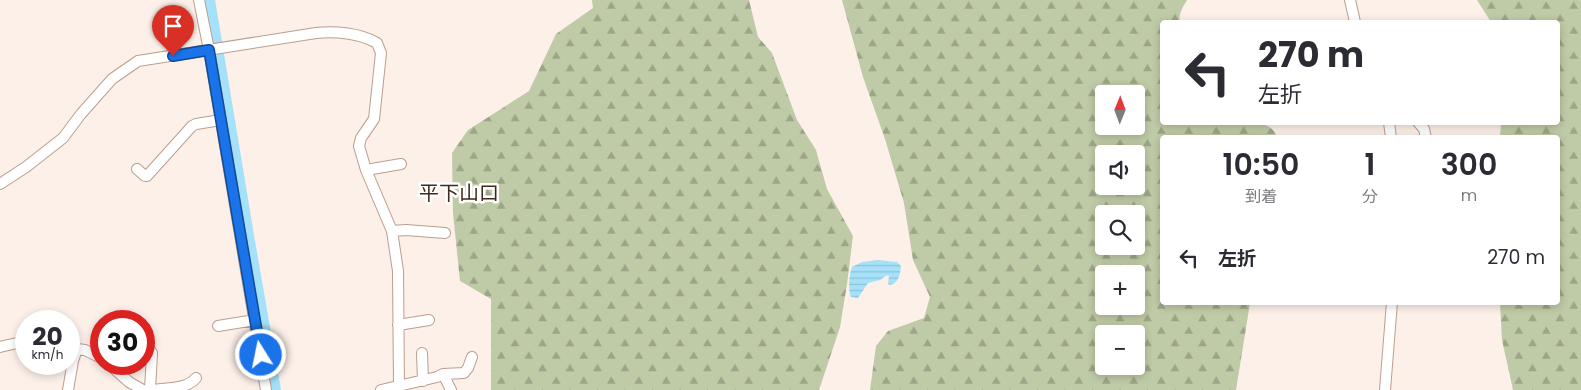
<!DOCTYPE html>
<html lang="ja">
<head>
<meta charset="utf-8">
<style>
  body { margin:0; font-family:Poppins,"Noto Sans JP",sans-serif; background:#f7f7f7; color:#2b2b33; height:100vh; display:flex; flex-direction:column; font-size:19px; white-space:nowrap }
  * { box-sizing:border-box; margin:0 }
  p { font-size:16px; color:#7c7c81 }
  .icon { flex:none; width:28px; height:28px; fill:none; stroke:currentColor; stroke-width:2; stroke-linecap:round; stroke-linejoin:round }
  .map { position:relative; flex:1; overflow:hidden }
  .drawer { position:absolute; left:1160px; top:135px; width:400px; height:170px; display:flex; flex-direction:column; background:#fff; border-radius:5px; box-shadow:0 2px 8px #0003 }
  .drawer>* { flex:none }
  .guide { position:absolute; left:1160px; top:20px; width:400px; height:105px; border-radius:5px; box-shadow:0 2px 8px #0003; background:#fff; color:#2b2b33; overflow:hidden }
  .needle { width:32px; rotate:1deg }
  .tools { position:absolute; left:1095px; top:85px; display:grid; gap:10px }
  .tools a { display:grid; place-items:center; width:50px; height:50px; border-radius:5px; background:#fff; box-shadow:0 2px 8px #0003; font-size:25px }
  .speed { position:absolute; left:15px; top:310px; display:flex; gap:10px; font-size:25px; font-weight:700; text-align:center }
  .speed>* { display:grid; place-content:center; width:65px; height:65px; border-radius:50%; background:#fff; box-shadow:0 2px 8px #0003; line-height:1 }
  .speed small { font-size:12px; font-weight:400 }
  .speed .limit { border:8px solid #d22; background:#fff; color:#111 }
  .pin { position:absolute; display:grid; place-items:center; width:42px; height:42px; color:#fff; margin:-51px -21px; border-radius:50% 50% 50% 0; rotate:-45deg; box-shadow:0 0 5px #0007 }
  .pin .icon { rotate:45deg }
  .me { position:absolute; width:55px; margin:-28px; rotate:350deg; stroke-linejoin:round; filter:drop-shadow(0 0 4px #0008) }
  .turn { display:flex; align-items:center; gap:18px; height:105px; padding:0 15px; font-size:22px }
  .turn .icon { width:65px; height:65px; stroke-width:2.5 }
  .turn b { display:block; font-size:35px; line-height:42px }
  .eta { display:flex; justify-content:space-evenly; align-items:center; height:85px; text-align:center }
  .eta b { font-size:30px; font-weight:600; line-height:35px }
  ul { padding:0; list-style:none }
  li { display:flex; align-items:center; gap:15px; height:75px; padding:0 15px }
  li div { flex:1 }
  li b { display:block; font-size:19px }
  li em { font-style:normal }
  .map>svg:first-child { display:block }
  .forest { fill:url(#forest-firs); fill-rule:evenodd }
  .water { fill:url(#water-rules) }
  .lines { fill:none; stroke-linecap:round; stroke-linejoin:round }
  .river { stroke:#a5e1f8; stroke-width:14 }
  .minor-casing { stroke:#bc9e8f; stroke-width:12 }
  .minor { stroke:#fff; stroke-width:10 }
  .route-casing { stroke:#114b97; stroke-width:12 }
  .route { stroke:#1a73e8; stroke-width:9 }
  .labels { text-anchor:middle; stroke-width:5; stroke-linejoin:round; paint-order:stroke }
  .quarter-label { font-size:20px; fill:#40291d; stroke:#fff }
</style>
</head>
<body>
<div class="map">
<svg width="1581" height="390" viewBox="0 0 1581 390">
  <defs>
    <pattern id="forest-firs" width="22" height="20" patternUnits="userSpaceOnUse" patternTransform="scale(1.25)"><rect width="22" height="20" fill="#bfcaa6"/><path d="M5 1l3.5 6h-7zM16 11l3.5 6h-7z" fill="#9da588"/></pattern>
    <pattern id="water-rules" width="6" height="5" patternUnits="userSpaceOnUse" patternTransform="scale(1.25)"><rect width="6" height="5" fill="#a5e1f8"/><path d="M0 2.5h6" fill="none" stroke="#8fc2d5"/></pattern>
  </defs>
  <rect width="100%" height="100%" fill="#fcf0e9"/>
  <path class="forest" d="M592 0H749L758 37 772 53 797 120 816 150 827 189 853 236 847 284 840 327 819 390H491V299L460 281 453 213 452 153 468 130 529 91 556 34 593 8Z
    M842 0H1187C1183 7 1178 14 1180 22H1162V122L1258 123C1268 125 1273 128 1277 137L1162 138V302L1250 303 1236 390H870L876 346 888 331 924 318 930 297 913 260 904 203 885 139 863 77ZM1104 94H1136V126H1104ZM1104 154H1136V186H1104ZM1104 214H1136V246H1104ZM1104 274H1136V306H1104ZM1104 334H1136V366H1104Z
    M1477 0H1581V390H1513L1502 340 1500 303 1558 302V138L1500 137 1501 123 1558 122V22H1491Z"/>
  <path class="water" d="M878 260 897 262 901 266C900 274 899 283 890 285L888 284 889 276 887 275 880 280 868 283 858 298 851 297C848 289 849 275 852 267L862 262Z"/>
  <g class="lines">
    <path class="river" d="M208 0 247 236 274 390"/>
    <defs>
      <path id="minor" d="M199 0 209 50 266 390
        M1350 0 1355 22
        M1389 122 1391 138
        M1418 122 1424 129 1426 138
        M137 169 145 176H147L192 126 196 124 221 120
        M366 170 401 164
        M0 184 26 167 63 138 81 114 112 79 138 61 316 33C335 31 360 33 377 43L381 53 374 119 361 138 359 146 366 170 392 231 398 271 399 386
        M392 231 406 230 445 233
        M398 325 429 320
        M218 326 255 320
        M0 347 26 341
        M69 348 85 350 101 358
        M149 348 152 353 150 390
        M422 353 423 381
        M109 364 129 382 143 390
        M443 374 451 390
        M68 390 73 361 77 349
        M154 390C168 387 186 390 196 378
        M381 390 437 377 443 374 464 373 468 368 472 357
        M1385 390 1392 302"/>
    </defs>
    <use href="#minor" class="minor-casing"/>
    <use href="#minor" class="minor"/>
  </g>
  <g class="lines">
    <defs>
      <path id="route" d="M173 56 209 50 261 355"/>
    </defs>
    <use href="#route" class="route-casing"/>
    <use href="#route" class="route"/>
  </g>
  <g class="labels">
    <g class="quarter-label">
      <text x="459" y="200">平下山口</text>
    </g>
  </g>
</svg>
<div class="tools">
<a><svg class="needle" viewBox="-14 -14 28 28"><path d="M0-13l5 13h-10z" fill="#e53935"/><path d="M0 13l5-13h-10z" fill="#7c7c81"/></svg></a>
<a><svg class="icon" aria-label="sound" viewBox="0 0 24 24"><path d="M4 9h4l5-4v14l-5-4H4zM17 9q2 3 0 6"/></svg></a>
<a><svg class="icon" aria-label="search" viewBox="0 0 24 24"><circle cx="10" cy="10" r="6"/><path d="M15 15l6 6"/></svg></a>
<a>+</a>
<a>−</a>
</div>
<div class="speed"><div>20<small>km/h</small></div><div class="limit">30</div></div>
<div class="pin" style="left:173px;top:56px;background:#d93025"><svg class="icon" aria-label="arrive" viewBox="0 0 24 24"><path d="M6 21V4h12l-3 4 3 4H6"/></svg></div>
<svg class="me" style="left:261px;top:355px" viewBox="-20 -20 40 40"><circle r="17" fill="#1a73e8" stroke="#fff" stroke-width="3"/><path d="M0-11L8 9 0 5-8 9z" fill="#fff"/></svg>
<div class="guide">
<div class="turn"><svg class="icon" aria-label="left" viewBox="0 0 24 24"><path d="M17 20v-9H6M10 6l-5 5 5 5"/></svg><div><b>270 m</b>左折</div></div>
</div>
<section class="drawer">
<div class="eta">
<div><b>10:50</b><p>到着</p></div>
<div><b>1</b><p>分</p></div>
<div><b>300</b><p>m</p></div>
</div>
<ul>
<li><svg class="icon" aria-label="left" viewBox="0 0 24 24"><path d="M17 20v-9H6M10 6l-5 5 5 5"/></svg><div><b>左折</b></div><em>270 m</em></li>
</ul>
</section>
</div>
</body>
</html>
